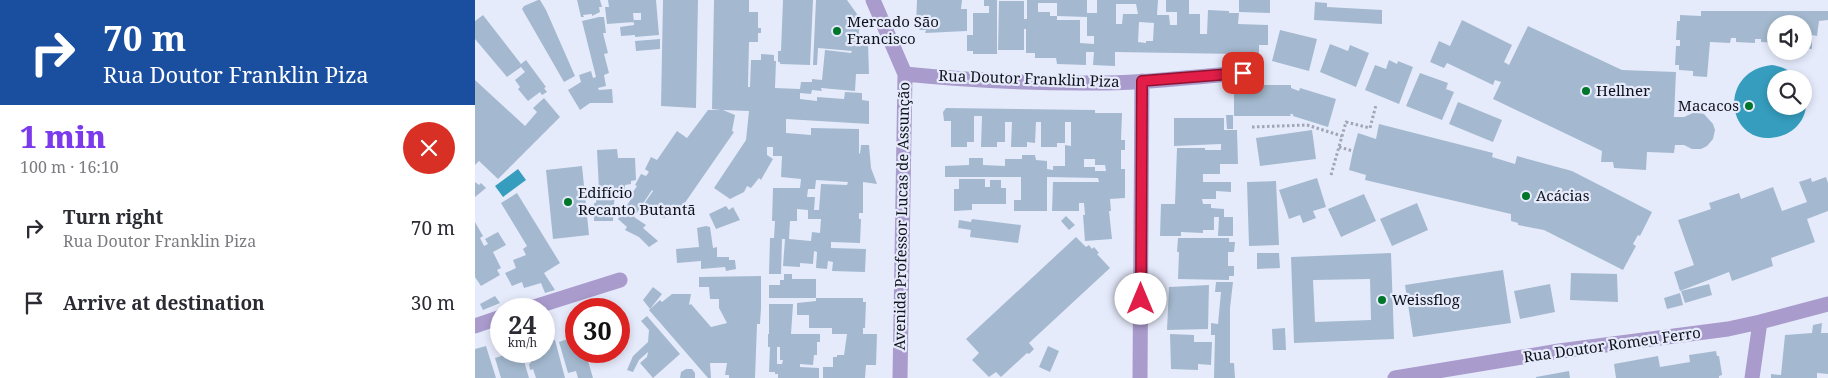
<!DOCTYPE html>
<html lang="en">
<head>
<meta charset="utf-8">
<style>
  body { margin:0; font-family:"Noto Serif",serif; background:#f7f7f7; color:#2b2b33; height:100vh; display:flex; flex-direction:column; font-size:19px; white-space:nowrap }
  * { box-sizing:border-box; margin:0 }
  p { font-size:16px; color:#7c7c81 }
  .icon { flex:none; width:28px; height:28px; fill:none; stroke:currentColor; stroke-width:2; stroke-linecap:round; stroke-linejoin:round }
  .map { position:relative; flex:1; overflow:hidden }
  .details { display:flex; flex-direction:column; background:#fff; width:475px }
  .details>* { flex:none }
  .banner { background:#1a4fa0; color:#fff; overflow:hidden }
  .buttons { position:absolute; left:1292px; top:15px; display:grid; gap:10px }
  .buttons a { display:grid; place-items:center; width:45px; height:45px; border-radius:50%; background:#fff; box-shadow:0 2px 8px #0003; font-size:25px }
  .speed { position:absolute; left:15px; top:298px; display:flex; gap:10px; font-size:25px; font-weight:700; text-align:center }
  .speed>* { display:grid; place-content:center; width:65px; height:65px; border-radius:50%; background:#fff; box-shadow:0 2px 8px #0003; line-height:1 }
  .speed small { font-size:12px; font-weight:400 }
  .speed .limit { border:8px solid #d22; background:#fff; color:#111 }
  .pin { position:absolute; display:grid; place-items:center; width:42px; height:42px; color:#fff; margin:-21px; border-radius:10px; box-shadow:0 2px 8px #0006 }
  .me { position:absolute; width:55px; margin:-28px; rotate:0deg; stroke-linejoin:round; filter:drop-shadow(0 0 4px #0008) }
  .turn { display:flex; align-items:center; gap:18px; height:105px; padding:0 20px; font-size:22px }
  .turn .icon { width:65px; height:65px; stroke-width:2.5 }
  .turn b { display:block; font-size:35px; line-height:42px }
  .round { display:grid; place-items:center; flex:none; width:52px; height:52px; border-radius:26px; background:#f7f7f7 }
  .summary { display:flex; align-items:center; justify-content:space-between; height:85px; padding:0 20px }
  h1 { font-size:30px; font-weight:800; line-height:38px; color:#7c3aed }
  ul { padding:0; list-style:none }
  li { display:flex; align-items:center; gap:15px; height:75px; padding:0 20px }
  li div { flex:1 }
  li b { display:block; font-size:19px }
  li em { font-style:normal }
  main { display:flex; flex:1; min-height:0 }
  .map>svg:first-child { display:block }
  .water { fill:#369dbe }
  .building { fill:#a4b9cf; fill-rule:evenodd }
  .lines { fill:none; stroke-linecap:round; stroke-linejoin:round }
  .path { stroke:#a1a5b4; stroke-width:3; stroke-dasharray:2.5 2.5; stroke-linecap:butt }
  .street { stroke:#aa9bcd; stroke-width:15 }
  .route-casing { stroke:#92132f; stroke-width:12 }
  .route { stroke:#e11d48; stroke-width:9 }
  .poi-dot { fill:#00762b; stroke:#e6ebfc; stroke-width:2 }
  .labels { text-anchor:middle; stroke-width:4.5; stroke-linejoin:round; paint-order:stroke }
  .poi-label { font-size:15px; fill:#10121b; stroke:#e6ebfc; text-anchor:start }
  .street-label { font-size:15px; fill:#10121b; stroke:#e6ebfc }
</style>
</head>
<body>
<main>
<section class="details">
<div class="banner">
<div class="turn"><svg class="icon" aria-label="right" viewBox="0 0 24 24"><path d="M7 20v-9h11M14 6l5 5-5 5"/></svg><div><b>70 m</b>Rua Doutor Franklin Piza</div></div>
</div>
<div class="summary"><div><h1>1 min</h1><p>100 m · 16:10</p></div><a class="round" style="background:#d93025;color:#fff"><svg class="icon" aria-label="close" viewBox="0 0 24 24"><path d="M6 6l12 12M18 6L6 18"/></svg></a></div>
<ul>
<li><svg class="icon" aria-label="right" viewBox="0 0 24 24"><path d="M7 20v-9h11M14 6l5 5-5 5"/></svg><div><b>Turn right</b><p>Rua Doutor Franklin Piza</p></div><em>70 m</em></li>
<li><svg class="icon" aria-label="arrive" viewBox="0 0 24 24"><path d="M6 21V4h12l-3 4 3 4H6"/></svg><div><b>Arrive at destination</b></div><em>30 m</em></li>
</ul>
</section>
<div class="map">
<svg width="1353" height="378" viewBox="0 0 1353 378">
  <rect width="100%" height="100%" fill="#e6ebfc"/>
  <path class="water" d="M1297 65C1308 67 1315 70 1323 79H1301V106H1329V88C1333 101 1332 115 1323 125 1315 134 1304 138 1292 138 1249 136 1246 70 1297 65Z
    M43 169 51 180 28 197 20 186Z"/>
  <path class="building" d="M63 0H65L71 10 100 76 89 82 47 9 49 6Z
    M102 0H125L127 7H124L125 12 117 16V14L108 15 109 17H106Z
    M133 0H181L184 35 160 37V35L146 36 145 27 159 25V20H166V13H158L159 22 132 24 130 7H134Z
    M188 0H223L221 108 186 106Z
    M239 0H274V12H283V28H286V33H283V42H274L273 87H275L276 60H286V54L299 55V61H301L300 88 325 89 326 82H337V79L347 80 350 50 376 53 377 51 343 48 342 65H338L341 0H372L382 14 385 21 383 41H392L393 43 394 74H381L380 91 346 88 347 91 337 90 336 94 325 93V99L342 101V97L369 99 370 92 387 93V100L394 101V124L311 119V133L336 135V128L384 129V153L385 154 386 145H394L396 168 402 184 388 182V213H384V219H386L385 243 356 242V248L391 249 390 272 357 271 358 262 353 261 352 269 341 268 342 252 339 251 338 264 325 263V267L308 266 310 239H307L306 274H294L295 238H299L300 221H297L298 188H325L326 179 306 177 307 156H298V147H292V155L298 159 287 178 286 180 284 178 276 188 272 186 269 192 255 199 239 188 271 140 274 111 248 110 260 115 257 131 259 132 207 207 189 218 169 204 178 191 177 190 159 217 171 225 168 228 183 241 174 247 164 237 150 230 152 227 143 219 158 196 156 195 162 186 160 185 166 174 171 176 174 172 170 169 176 157 182 160 202 131 212 138 233 110H245L237 109ZM341 180 373 182 372 185 346 184 344 210H339L340 197H332L333 189H340ZM322 209 333 210V219H346L345 233 337 232 336 241 314 239 315 221H322Z
    M308 0H338L335 65 305 64V62H303V51H306Z
    M442 0H487L486 9H492V31L450 33 451 30H445L441 26Z
    M509 0H522V54H498V51H492V35H498V13H514V6H509Z
    M552 0H612V13H622V0H683L682 15H694L695 25H702V12H691V0H714V14H725V34H732L733 10 754 11V13H764L763 24 793 25V45H784V61H771V70L762 69V54L640 52V66L618 65 619 52H611V65L582 64 581 58H560V53H551V29H549V50H523L524 1H549V19H552ZM563 3H582V16L612 17V36H619V44L605 43V20H582V16H575V12H563ZM641 4H661L663 14H648L647 24H641ZM664 22 679 23 678 41H671V43L663 42Z
    M764 0H795V13L764 12Z
    M840 2 852 3V7L907 10V24L839 20Z
    M1226 11H1353V20L1344 21 1342 36 1337 35V49L1329 48V24H1301V43L1286 42V39H1280V43L1261 42V38H1256L1255 43 1235 42 1232 77 1218 76V71L1204 70V65H1200L1201 46H1205V40H1201L1202 21H1205V15L1226 16Z
    M8 15 46 64 51 60 71 87 69 88 72 92 67 95 65 92 53 101 43 89 45 87 40 80 50 72 46 67 32 77 0 39V21Z
    M124 17H129L131 33H128L133 53 129 54 134 73 129 75 131 86 123 88 124 90 137 89 138 103H115L105 110 93 90 106 82 104 75 116 71 118 78 121 77 107 21Z
    M987 20 1037 45 1029 62 1034 65 1053 26 1147 70 1201 72 1199 117H1209L1220 112 1229 114 1238 124 1240 130 1238 139 1232 146 1226 149H1217L1209 145H1200L1199 153 1172 152 1171 170 1139 168 1138 162H1126L1127 151 1018 99 1026 82 1020 80 1018 85 972 63 969 68 955 62 964 41 975 46Z
    M805 30 842 39 834 71 797 61Z
    M185 39V49L161 51 160 41Z
    M855 44 873 51 875 45 894 53 881 87 845 72Z
    M914 60 922 64 923 61 938 67 924 104 890 90 900 65 911 69Z
    M945 73 973 83 971 89 979 92 967 120 931 106Z
    M0 80 50 126 62 112 58 108 69 98 85 117 23 179 4 161 0 165Z
    M759 81 782 82V85H816V88L824 91 825 88 861 99 853 127 818 116V114H815L816 116H759Z
    M983 102 1027 120 1018 142 974 124Z
    M471 108 620 110V113H647L646 140H650V150H646V169H650V198L635 199 636 211H634L637 239 610 241 608 215H610L609 203H604V211H577L578 182H624L623 178 572 177V211H539V200H546V177H470V166L494 165V158H508V165L530 166V159H547V155H560L561 160 572 161V169L578 170V166H590V145L596 146V122H590V143H582V147H566V122H561L560 143 552 142V147H536L537 122H530V142H522V147H506L507 116H499V142H492V147H476V121H469L468 112ZM609 159H620V165H630L631 171H620V167H609Z
    M751 115H758V129H752Z
    M699 118H749V130H762L763 164H745V174H728V182H756V192L741 191V199H727L728 204H736V208L749 209V217H758V236H743L744 217H739V230H728V233L706 232V236H685L686 204H700L702 148H730V150H746V144L699 146Z
    M904 124 1018 153 1017 157 1040 164 1042 156 1097 171 1177 212 1165 236 1163 235 1158 244 1161 246 1148 270 1069 230 1043 225V223L1036 221V214L890 180 891 175 874 170 878 151 883 133 901 139Z
    M837 130 841 159 785 166 781 138Z
    M142 149 143 158H160L161 180 156 181V184L150 185V189H140L138 221H119V203H121V190H124L122 150Z
    M107 166 114 235 78 239 71 170Z
    M1351 177 1353 183V211L1332 219 1340 242 1296 258 1298 266 1257 281 1254 272 1205 291 1199 272 1219 265 1203 220 1236 209 1234 203 1264 193 1266 199 1298 187 1307 211 1332 202 1324 182 1336 178 1337 182Z
    M842 178 851 207 838 211 841 218 828 223 825 215 814 219 804 190Z
    M484 179H510V187H515V180H526V188H531V204H497V210L479 211V189H484Z
    M801 181 804 245 774 246 772 182Z
    M0 182 4 185 6 183 11 188 0 197Z
    M42 193 85 263 69 273 80 290 70 293 66 283 49 288 47 282 37 286 30 273 41 268 38 260 51 255 48 249 52 246 26 203Z
    M889 194 901 221 866 237 853 209Z
    M942 203 953 230 917 246 905 219Z
    M251 206 254 210 258 207 265 220 241 229 234 214Z
    M591 216 600 225 594 230 586 221Z
    M497 219 546 225 543 243 495 237 496 230 483 228 484 220 496 222Z
    M0 222 8 236 5 238 9 246 13 244 10 239 23 232 31 245 18 252 26 268 22 270 25 275 6 286 0 277Z
    M231 226 235 227 238 248 242 247V257H254V260H260L261 269 251 271 250 267 226 269V261L202 263 201 249 224 247 222 228Z
    M601 237 611 247 614 245 617 249 619 247 624 253 622 254 635 268 554 343 559 349 554 354 552 353 526 377 521 372 514 377 497 360 504 353 491 339Z
    M703 238H754V242H760L759 252H753V266H759V276H754V280L703 279 704 252H702Z
    M782 253H804L805 268 782 269Z
    M916 253 919 339 819 343 816 257ZM895 279 896 320 840 322 838 280Z
    M1028 270 1036 323 938 337 930 285Z
    M1096 273 1142 274 1143 302 1095 300Z
    M309 274H317V279H341V298H388V302H391L390 328H388V334H402L401 365H391L390 378H348V367H358V357H362V355H369L372 334H357V328H334V315H322V303L341 301V298H294V285H305V280H309Z
    M286 276V308L285 324H282L280 378H254V375H250L252 363H235L236 378H233L174 310 185 300 187 302 197 294H216L214 305 216 304 236 327 252 323 244 308V299H235L234 287H224V277Z
    M741 282H758L755 308V363H759L760 378H739L740 335H736V323L743 324 746 292H740Z
    M1075 284 1080 312 1045 319 1039 291Z
    M1234 284 1237 295 1210 303 1206 291Z
    M734 285 733 329 692 330 694 287Z
    M178 287 187 294 175 309 168 300Z
    M1205 293 1208 305 1192 309 1189 298Z
    M20 296 25 303 8 310 5 304Z
    M294 304H318L316 334H345V342H342V355H339L338 365 325 364V367L344 368V378H303V374H300V372H294L295 347H293V334H294ZM302 347H305V360H308L307 364H302Z
    M172 316 205 354 178 378 165 363 172 357 173 352 164 360 158 372 152 370 158 356 173 342 174 330 166 321Z
    M1347 323 1346 333H1353V374L1342 373V378H1296V374L1306 375 1310 335 1337 333 1338 325Z
    M810 328 811 350H798L797 329Z
    M101 330V351H136L137 354 113 361 118 378H103L101 371 93 373 84 342 95 338 93 333Z
    M695 334 719 335V342H737L736 365 723 364V370L696 369Z
    M80 340 90 378H61L58 369 55 370 54 364 56 363 53 351H69V343Z
    M11 346 21 378H0V349Z
    M573 346 584 351 575 372 564 367Z
    M42 351H46L54 378H26L20 358Z
    M1241 351 1242 356H1244L1247 374V375L1244 376V378H1141L1139 364 1183 356 1185 367 1215 362 1214 355Z
    M211 369H217L220 373V378H205L206 372Z
    M1094 371 1095 378H1061V377Z"/>
  <g class="lines">
    <path class="path" d="M777 127 832 125 867 136
      M864 147 878 151
      M856 175 871 122 895 128 901 105"/>
    <path class="street" d="M398 0 430 74 425 378
      M430 74C489 80 548 83 608 83 662 84 715 77 768 73
      M53 309 145 280
      M0 326 26 317
      M665 378 667 81
      M920 378 1084 351 1253 329 1285 322 1353 304
      M1277 378 1285 322"/>
  </g>
  <g class="lines">
    <defs>
      <path id="route" d="M666 299 667 81 768 73"/>
    </defs>
    <use href="#route" class="route-casing"/>
    <use href="#route" class="route"/>
  </g>
  <g class="poi-dot">
    <circle cx="362" cy="31" r="5"/>
    <circle cx="1111" cy="91" r="5"/>
    <circle cx="1274" cy="106" r="5"/>
    <circle cx="1051" cy="196" r="5"/>
    <circle cx="93" cy="202" r="5"/>
    <circle cx="907" cy="300" r="5"/>
  </g>
  <g class="labels">
    <g class="poi-label">
      <text x="372" y="27">Mercado São<tspan x="372" dy="17">Francisco</tspan></text>
      <text x="1121" y="96">Hellner</text>
      <text x="1264" y="111" text-anchor="end">Macacos</text>
      <text x="103" y="198">Edifício<tspan x="103" dy="17">Recanto Butantã</tspan></text>
      <text x="1061" y="201">Acácias</text>
      <text x="917" y="305">Weissflog</text>
    </g>
    <g class="street-label">
      <text transform="translate(554 79) rotate(2)" y="5">Rua Doutor Franklin Piza</text>
      <text transform="translate(427 216) rotate(-89)" y="5">Avenida Professor Lucas de Assunção</text>
      <text transform="translate(1137 345) rotate(-8)" y="5">Rua Doutor Romeu Ferro</text>
    </g>
  </g>
</svg>
<div class="buttons">
<a><svg class="icon" aria-label="sound" viewBox="0 0 24 24"><path d="M4 9h4l5-4v14l-5-4H4zM17 9q2 3 0 6"/></svg></a>
<a><svg class="icon" aria-label="search" viewBox="0 0 24 24"><circle cx="10" cy="10" r="6"/><path d="M15 15l6 6"/></svg></a>
</div>
<div class="speed"><div>24<small>km/h</small></div><div class="limit">30</div></div>
<div class="pin" style="left:768px;top:73px;background:#d93025"><svg class="icon" aria-label="arrive" viewBox="0 0 24 24"><path d="M6 21V4h12l-3 4 3 4H6"/></svg></div>
<svg class="me" style="left:666px;top:299px" viewBox="-20 -20 40 40"><circle r="19" fill="#fff"/><path d="M0-13L10 11 0 6-10 11z" fill="#e11d48"/></svg>
</div>
</main>
</body>
</html>
